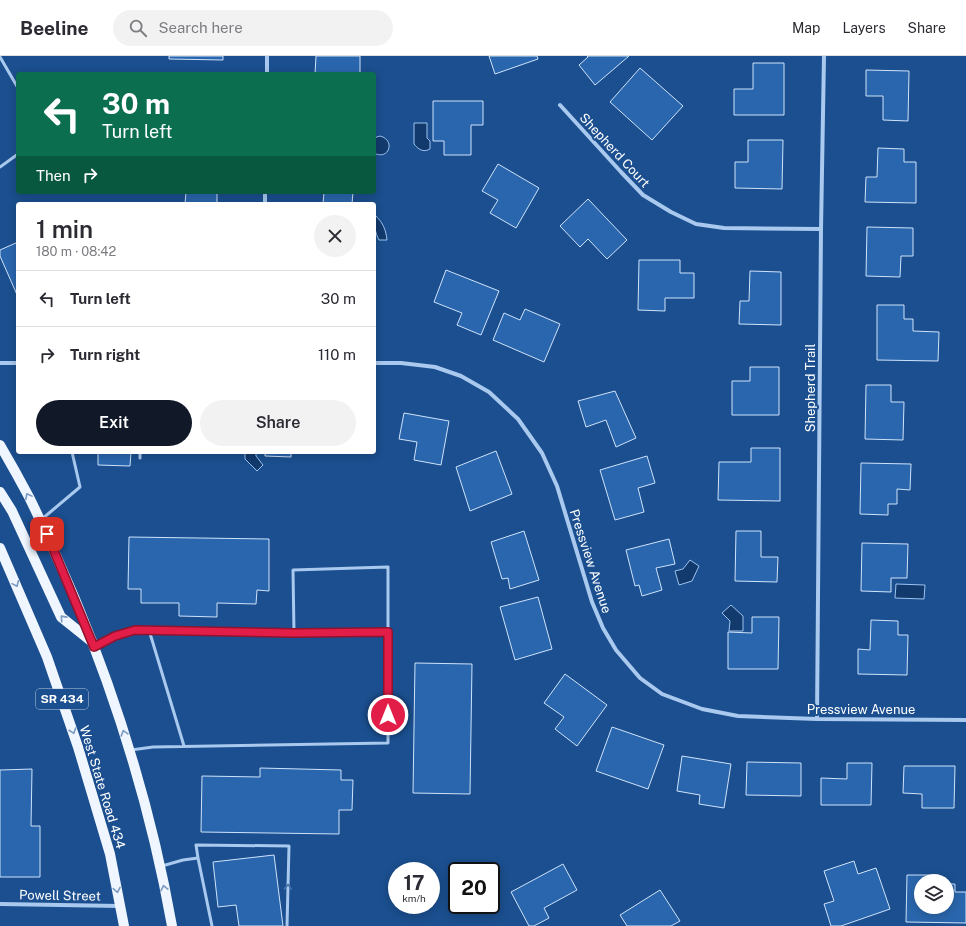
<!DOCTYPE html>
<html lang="en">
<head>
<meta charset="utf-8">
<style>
  body { margin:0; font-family:"Public Sans",sans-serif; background:#f2f2f3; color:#2b2b33; height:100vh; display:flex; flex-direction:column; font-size:15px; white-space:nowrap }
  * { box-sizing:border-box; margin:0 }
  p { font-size:13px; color:#7c7c81 }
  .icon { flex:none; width:22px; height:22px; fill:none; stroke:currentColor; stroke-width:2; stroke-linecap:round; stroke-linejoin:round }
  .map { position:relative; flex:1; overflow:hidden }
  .drawer { position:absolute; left:16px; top:146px; width:360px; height:252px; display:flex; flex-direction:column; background:#fff; border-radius:4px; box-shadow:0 2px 10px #0003 }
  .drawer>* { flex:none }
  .guide { position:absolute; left:16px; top:16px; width:360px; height:122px; border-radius:4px; box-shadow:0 2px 10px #0003; background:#0b6e4f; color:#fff; overflow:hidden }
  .tools { position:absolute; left:914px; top:818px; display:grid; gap:8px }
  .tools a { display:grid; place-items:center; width:40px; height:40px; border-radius:50%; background:#fff; box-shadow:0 2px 10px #0003; font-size:20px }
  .speed { position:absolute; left:388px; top:806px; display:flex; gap:8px; font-size:20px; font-weight:700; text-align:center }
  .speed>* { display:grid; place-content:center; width:52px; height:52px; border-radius:50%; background:#fff; box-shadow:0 2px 10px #0003; line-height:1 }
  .speed small { font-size:10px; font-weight:400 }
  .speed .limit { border:2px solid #111; border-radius:6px; background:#fff; color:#111 }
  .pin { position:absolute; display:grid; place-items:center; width:34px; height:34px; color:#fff; margin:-17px; border-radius:8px; box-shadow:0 2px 6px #0006 }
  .me { position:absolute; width:44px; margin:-22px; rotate:0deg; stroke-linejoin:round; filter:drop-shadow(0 0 3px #0008) }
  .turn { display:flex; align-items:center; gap:14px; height:84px; padding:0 20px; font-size:18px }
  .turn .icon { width:52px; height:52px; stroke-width:2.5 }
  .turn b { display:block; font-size:28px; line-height:34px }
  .then { display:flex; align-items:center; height:38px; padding:0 20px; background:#0003; gap:8px; font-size:15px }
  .round { display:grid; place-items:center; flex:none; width:42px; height:42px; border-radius:21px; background:#f2f2f3 }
  .headline { display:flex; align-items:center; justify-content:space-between; height:68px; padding:0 20px }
  h1 { font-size:24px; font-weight:600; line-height:30px }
  .cta { display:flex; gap:8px; margin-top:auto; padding:8px 20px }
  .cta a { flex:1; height:46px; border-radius:24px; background:#111827; color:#fff; font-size:16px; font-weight:600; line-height:46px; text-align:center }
  .cta a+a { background:#f2f2f3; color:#2b2b33 }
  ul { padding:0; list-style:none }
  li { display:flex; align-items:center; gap:12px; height:56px; padding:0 20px; border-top:1px solid #e1e1e2 }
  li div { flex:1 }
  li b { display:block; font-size:15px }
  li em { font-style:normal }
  header { display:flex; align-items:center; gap:24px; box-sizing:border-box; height:56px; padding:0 20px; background:#fff; border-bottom:1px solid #e1e1e2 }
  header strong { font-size:19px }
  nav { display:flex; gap:22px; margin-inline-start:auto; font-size:14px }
  .search { width:280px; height:36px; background:#f2f2f3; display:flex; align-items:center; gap:10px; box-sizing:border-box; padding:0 14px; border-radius:22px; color:#7c7c81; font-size:15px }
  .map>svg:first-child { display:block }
  .water { fill:#123a6d; stroke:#9cc4f0 }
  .building { fill:#2a66ad; stroke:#cfe3fa }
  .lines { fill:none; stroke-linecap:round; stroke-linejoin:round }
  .service { stroke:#a9c9ee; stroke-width:3 }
  .minor { stroke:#a9c9ee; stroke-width:4 }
  .primary { stroke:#f0f6ff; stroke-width:10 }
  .oneway { stroke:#7b9ac1 }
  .oneway2 { stroke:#4674ac }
  .route-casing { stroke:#92132f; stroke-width:10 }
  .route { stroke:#e11d48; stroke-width:7 }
  .labels { text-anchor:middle; stroke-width:4; stroke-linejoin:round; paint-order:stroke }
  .shield { fill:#1b4f8f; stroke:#bbcadd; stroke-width:1 }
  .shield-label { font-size:12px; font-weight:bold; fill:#fff }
  .street-label { font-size:13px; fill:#fff; stroke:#1b4f8f }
</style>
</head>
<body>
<header>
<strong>Beeline</strong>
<div class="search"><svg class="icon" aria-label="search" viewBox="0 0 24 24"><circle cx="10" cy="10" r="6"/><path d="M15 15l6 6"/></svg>Search here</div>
<nav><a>Map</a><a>Layers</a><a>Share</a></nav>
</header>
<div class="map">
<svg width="966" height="870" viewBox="0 0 966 870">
  <rect width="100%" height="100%" fill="#1b4f8f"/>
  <path class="water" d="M414 67H427V82L430 85V93C423 97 418 93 414 88Z
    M380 80C396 84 389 105 374 97V82Z
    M374 160H376C383 167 386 174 387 184H379C375 176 374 170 374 160Z
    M245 396H256V400L263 409 257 415 245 403Z
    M690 504 699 510 692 525 679 529 675 515 683 513Z
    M896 528 925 529 924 543 895 542Z
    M731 549 743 560V575H729L730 565 722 557Z"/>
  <path class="building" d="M169 0H223V4L169 3Z
    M316 0H360V18H315Z
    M489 0H537L538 3 495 18Z
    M587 0H629L595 29 579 9 588 1Z
    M753 7H784V59H734V33H753Z
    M640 12 683 50 652 84 610 46Z
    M866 14 909 15 908 65 883 64V40H866Z
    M433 45H483V69H471V99H444V85H433Z
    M748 84H783L782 133 735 132V106H748Z
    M878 92 904 93V106H916V147L865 146 866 121H877Z
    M498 108 539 132 516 172 490 157 498 144 482 135Z
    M186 136H217V148H185Z
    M324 136H353L352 148H323Z
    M588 143 627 184 607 203 588 183 580 191 560 170Z
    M867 171 913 172V200H901L900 221 866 220Z
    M18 186V241L0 200V194Z
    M639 204H680V217H694V242H665V255L638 254Z
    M446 214 499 235 481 279 457 269 462 257 434 246Z
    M750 215 781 216V269L739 268 740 245H749Z
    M877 249H904V263H913V275L939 276 938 305 877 304Z
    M525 253 560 268 544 306 493 284 504 257 520 264Z
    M750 311H779V359H732V325H750Z
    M866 329H891V346H904L903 384 865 383Z
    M615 335 636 382 616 391 606 364 586 371 578 345Z
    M404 357 449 365 441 409 414 404 417 386 399 383Z
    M751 392H780V445L718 444 719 406H751Z
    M496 395 512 438 470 455 456 411Z
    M98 396H131L130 410 98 409Z
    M265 396H291V401L265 400Z
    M647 400 655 427 638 432 644 456 615 464 600 414Z
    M861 407 911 408 910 434 897 433V448H888V459L860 458Z
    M524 475 539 524 510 533 508 522 502 523 491 486Z
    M736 475H761V501H778L777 526 735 525Z
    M129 481 269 483V535L257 534 256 548 217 547V561L179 560V547H141V533H128Z
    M669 483 675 508 656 512 662 534 642 540 639 529 635 530 626 494Z
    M862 487 908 488 907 522H891V536L861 535Z
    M538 541 552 593 515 604 500 551Z
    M752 561H779L778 613H728V576L752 577Z
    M871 564 898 565V579H908L907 619 858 618V593L870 594Z
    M415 607 472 608 470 738 413 737Z
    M565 618 607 649 577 690 555 673 564 661 544 647Z
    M612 671 664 689 648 733 596 715Z
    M682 700 731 708 724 752 699 748 700 739 677 735Z
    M747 706 801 707V740L746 739Z
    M847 707H872L871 749H821V722L847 723Z
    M904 710H955L954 752H922V738L903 737Z
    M260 712 341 714V724H353L352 754H339V778L201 776 202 720 260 721Z
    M32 713 31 770H40V821H0V714Z
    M274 799 283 870H239L236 849 218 851 213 806Z
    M854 805 858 818 876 812 890 853 841 870H831L824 848 834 845 824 815Z
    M563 808 577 834 544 852 549 862 534 870H529L511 836Z
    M907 819H939V825H921V851H947V828H955V836H966V867L906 866Z
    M660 834 680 865 671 870H627L620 859Z"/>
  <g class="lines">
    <path class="service" d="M0 1 18 32
      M0 111 18 98
      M140 396V402
      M42 463 80 431 72 396
      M149 574 184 690
      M294 577 388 576
      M96 590 115 580 135 574 294 577 293 514 388 511V687L153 691 131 694
      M198 802 212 870
      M162 810 183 804 198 802 196 789 289 790 287 870"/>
    <path class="minor" d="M267 18V0
      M560 49 621 116 643 139 671 156 696 168 724 172 821 173
      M265 148V136
      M0 307H18
      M374 307H401L435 311 461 320 489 336 518 363 542 397 557 430 592 546 603 572 616 594 640 622 662 638 702 653 738 660 817 663 966 664
      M817 663 821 173 824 0
      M0 848 120 850"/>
    <path class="primary" d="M0 389C10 406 20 424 29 441 46 475 60 509 75 543 119 649 152 757 172 870
      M0 436 12 455 61 561 91 585
      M0 492 47 601 78 691 110 798 124 870"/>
  </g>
  <defs><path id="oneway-chevron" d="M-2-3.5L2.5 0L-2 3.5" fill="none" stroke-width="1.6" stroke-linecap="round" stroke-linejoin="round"/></defs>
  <g class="oneway">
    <use href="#oneway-chevron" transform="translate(28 440) rotate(-118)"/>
    <use href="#oneway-chevron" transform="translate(16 528) rotate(66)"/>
    <use href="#oneway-chevron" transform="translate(63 562) rotate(-132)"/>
    <use href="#oneway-chevron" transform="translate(73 675) rotate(71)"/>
    <use href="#oneway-chevron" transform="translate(124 677) rotate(-107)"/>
    <use href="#oneway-chevron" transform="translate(164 832) rotate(-102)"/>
    <use href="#oneway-chevron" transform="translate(117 834) rotate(79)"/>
  </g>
  <use class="oneway2" href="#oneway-chevron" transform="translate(288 831) rotate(-88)"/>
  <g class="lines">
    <defs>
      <path id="route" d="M47 478 94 591 115 580 135 574 294 577 388 576V659"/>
    </defs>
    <use href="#route" class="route-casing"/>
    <use href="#route" class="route"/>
  </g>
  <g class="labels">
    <rect class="shield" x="36" y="633" width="52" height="20" rx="3"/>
    <g class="shield-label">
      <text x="62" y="647">SR 434</text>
    </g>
    <g class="street-label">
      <text transform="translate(615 94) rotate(47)" y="5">Shepherd Court</text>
      <text transform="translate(810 332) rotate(-90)" y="5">Shepherd Trail</text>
      <text transform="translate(591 505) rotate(72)" y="5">Pressview Avenue</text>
      <text x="861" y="658">Pressview Avenue</text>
      <text transform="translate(103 731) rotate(73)" y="5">West State Road 434</text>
      <text transform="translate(60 839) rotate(1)" y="5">Powell Street</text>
    </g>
  </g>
</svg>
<div class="tools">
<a><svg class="icon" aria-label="layers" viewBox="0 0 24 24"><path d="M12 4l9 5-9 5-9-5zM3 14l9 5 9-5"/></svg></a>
</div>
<div class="speed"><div>17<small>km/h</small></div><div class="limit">20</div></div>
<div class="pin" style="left:47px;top:478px;background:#d93025"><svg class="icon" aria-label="arrive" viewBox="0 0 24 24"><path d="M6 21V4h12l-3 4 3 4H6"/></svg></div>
<svg class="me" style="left:388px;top:659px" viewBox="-20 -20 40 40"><circle r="17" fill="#e11d48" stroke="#fff" stroke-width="3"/><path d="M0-11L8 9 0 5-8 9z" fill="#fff"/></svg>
<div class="guide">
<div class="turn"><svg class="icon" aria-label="left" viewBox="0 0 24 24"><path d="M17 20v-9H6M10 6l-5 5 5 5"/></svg><div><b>30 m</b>Turn left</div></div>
<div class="then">Then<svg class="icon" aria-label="right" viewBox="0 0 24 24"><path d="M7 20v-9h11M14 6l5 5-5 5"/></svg></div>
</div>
<section class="drawer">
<div class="headline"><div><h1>1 min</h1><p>180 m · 08:42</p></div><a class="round"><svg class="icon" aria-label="close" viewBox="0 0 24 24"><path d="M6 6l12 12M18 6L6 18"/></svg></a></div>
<ul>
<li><svg class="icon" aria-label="left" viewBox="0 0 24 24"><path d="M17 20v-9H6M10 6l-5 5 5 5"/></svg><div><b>Turn left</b></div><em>30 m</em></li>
<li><svg class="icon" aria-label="right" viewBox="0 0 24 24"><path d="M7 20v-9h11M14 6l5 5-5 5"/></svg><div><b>Turn right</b></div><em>110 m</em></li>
</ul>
<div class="cta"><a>Exit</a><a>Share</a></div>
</section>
</div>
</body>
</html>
